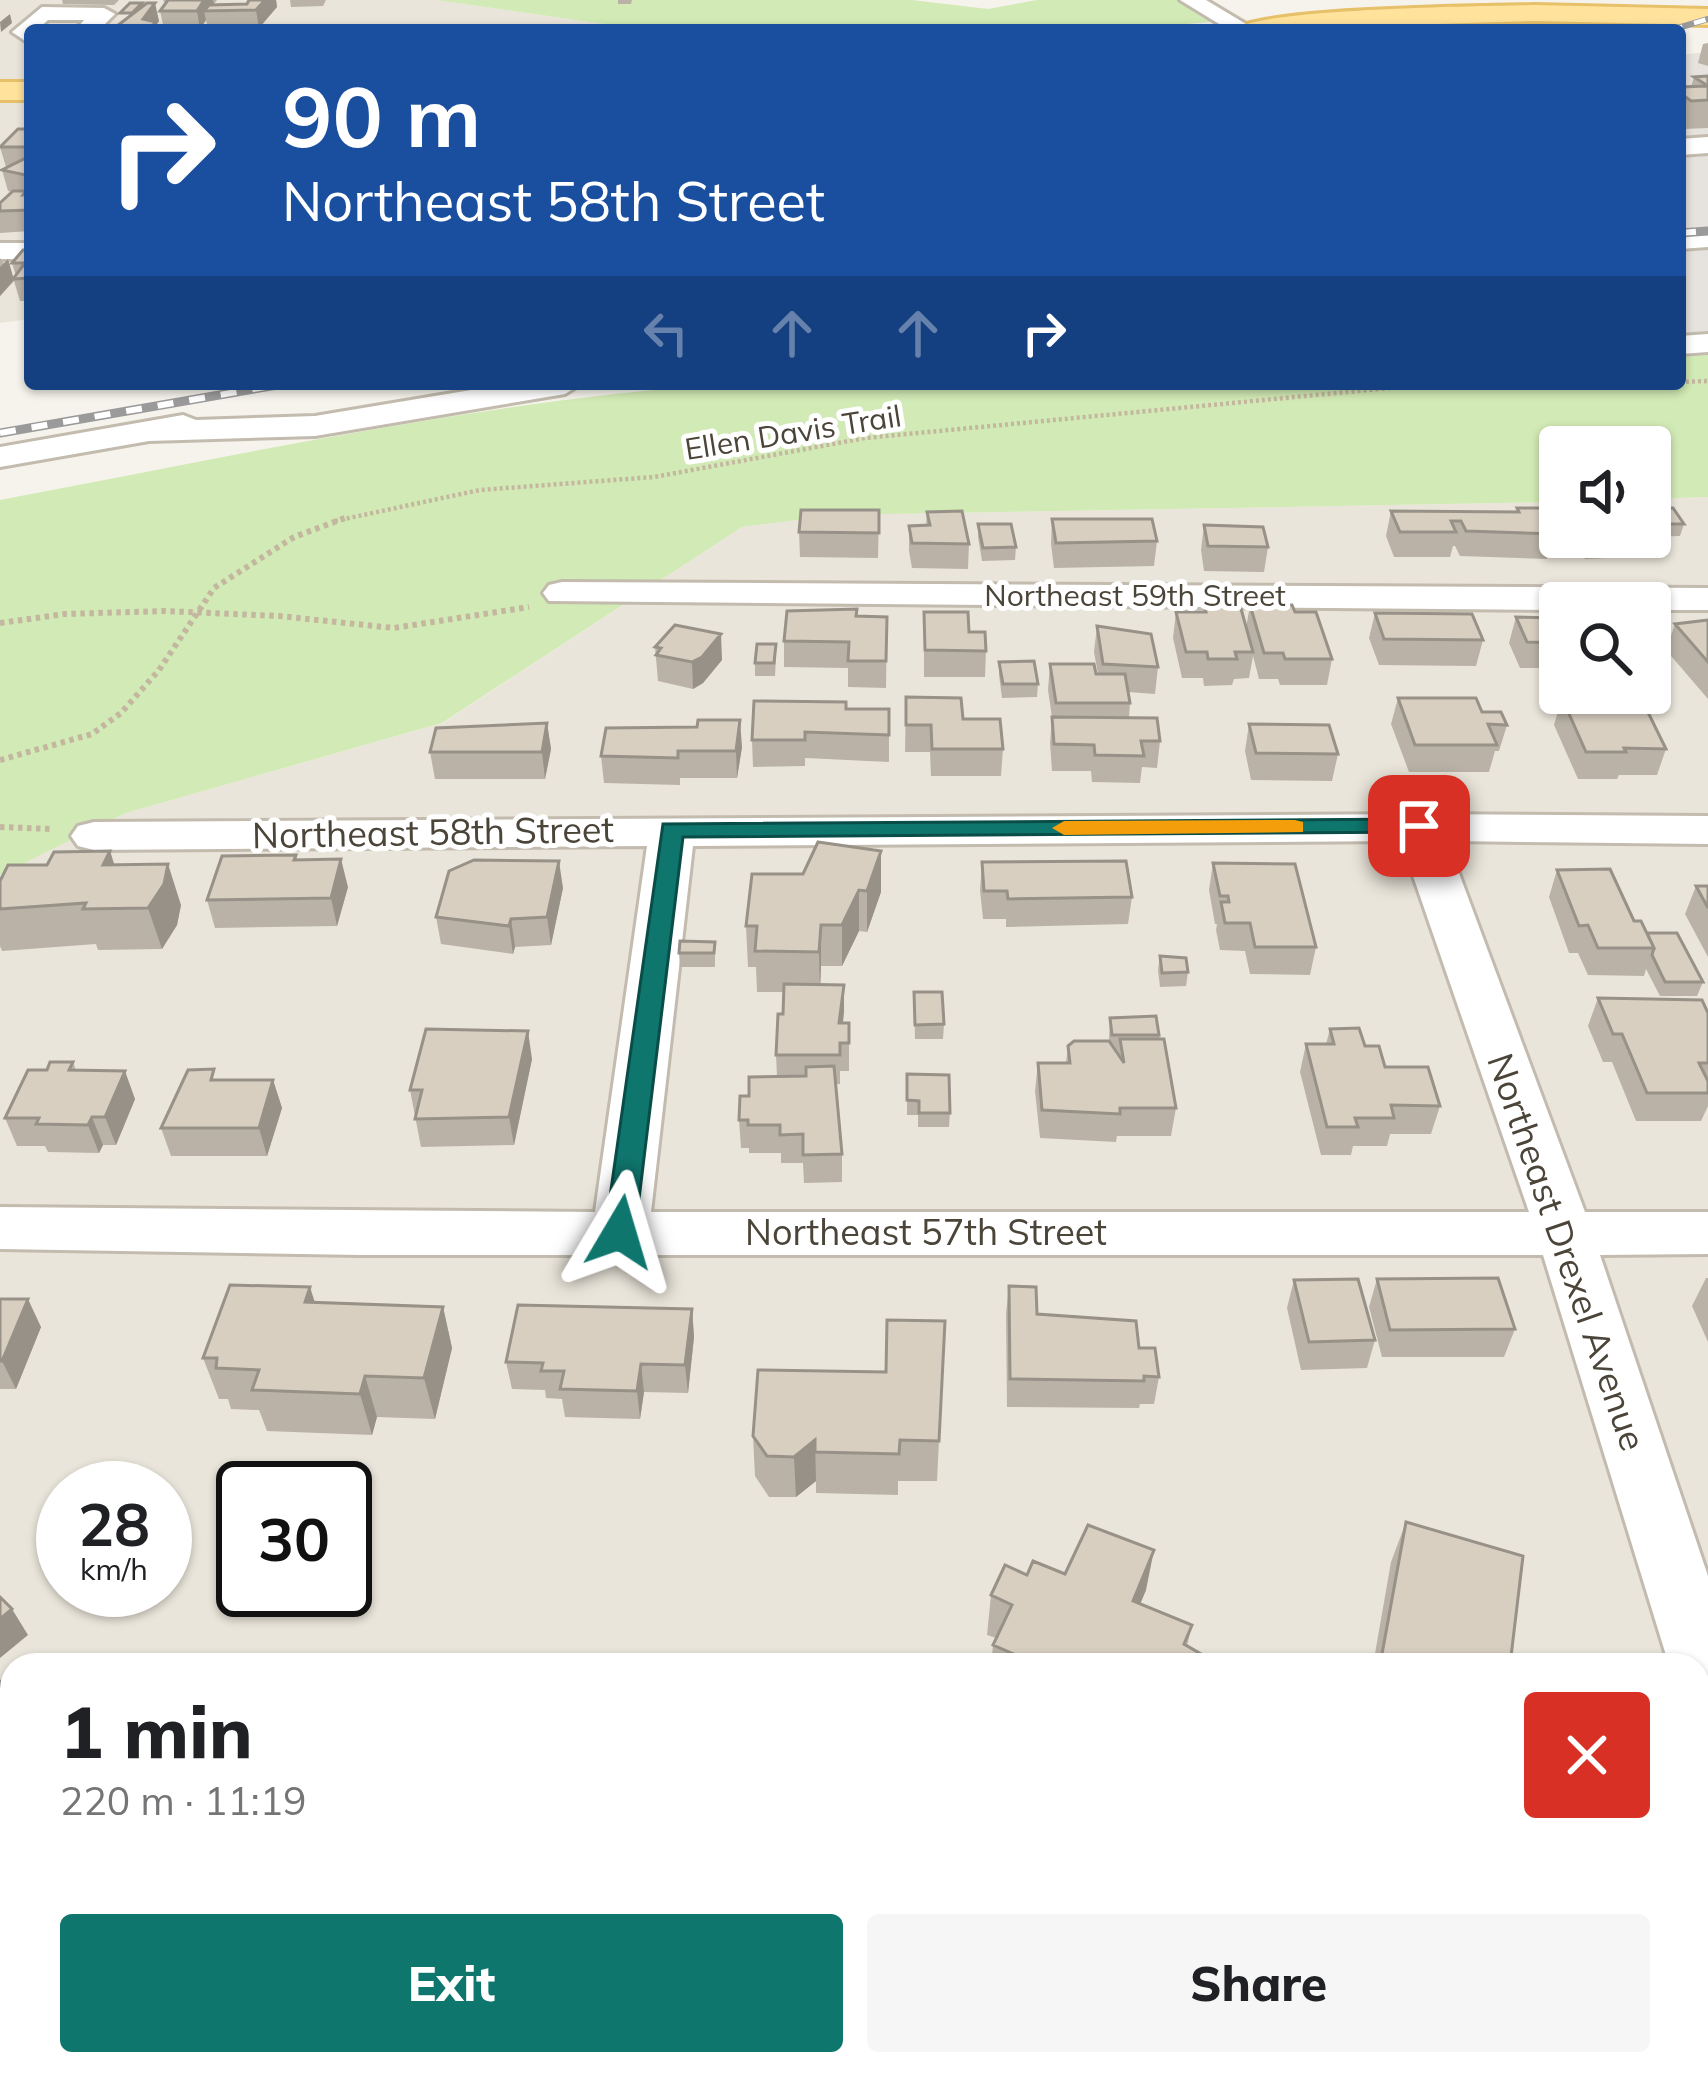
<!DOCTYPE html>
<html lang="en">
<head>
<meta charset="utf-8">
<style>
  body { margin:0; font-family:Mulish,sans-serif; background:#f6f6f6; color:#202124; height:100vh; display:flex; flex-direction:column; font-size:45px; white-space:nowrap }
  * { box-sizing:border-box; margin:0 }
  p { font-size:39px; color:#757577 }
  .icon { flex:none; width:66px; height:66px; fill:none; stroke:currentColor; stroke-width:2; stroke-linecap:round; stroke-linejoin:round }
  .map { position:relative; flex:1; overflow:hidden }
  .sheet { position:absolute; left:0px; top:1653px; width:1710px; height:423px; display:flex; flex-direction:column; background:#fff; border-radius:36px 36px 0 0; box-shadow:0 3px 9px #0004 }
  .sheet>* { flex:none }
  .hud { position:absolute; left:24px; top:24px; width:1662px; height:366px; border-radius:12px; box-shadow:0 3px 9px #0004; background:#1a4fa0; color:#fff; overflow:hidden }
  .controls { position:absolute; left:1539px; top:426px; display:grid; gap:24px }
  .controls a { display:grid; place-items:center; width:132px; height:132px; border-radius:12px; background:#fff; box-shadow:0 3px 9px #0004; font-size:60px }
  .speed { position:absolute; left:36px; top:1461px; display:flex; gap:24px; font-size:60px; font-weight:700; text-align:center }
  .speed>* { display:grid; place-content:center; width:156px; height:156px; border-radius:50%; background:#fff; box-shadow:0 3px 9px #0004; line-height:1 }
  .speed small { font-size:30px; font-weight:400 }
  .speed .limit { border:6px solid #111; border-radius:18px; background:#fff; color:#111 }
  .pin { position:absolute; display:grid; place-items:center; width:102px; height:102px; color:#fff; margin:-51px; border-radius:24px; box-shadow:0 6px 18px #0006 }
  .me { position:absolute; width:132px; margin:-66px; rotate:7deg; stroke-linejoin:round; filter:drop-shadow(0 0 9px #0008) }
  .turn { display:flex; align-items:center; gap:42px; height:252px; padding:0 60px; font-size:54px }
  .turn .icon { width:156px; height:156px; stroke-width:2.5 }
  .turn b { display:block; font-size:84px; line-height:102px }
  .lanes { display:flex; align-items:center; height:114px; padding:0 60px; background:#0003; justify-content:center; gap:60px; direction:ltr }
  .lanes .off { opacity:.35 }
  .round { display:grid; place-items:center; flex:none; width:126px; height:126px; border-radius:12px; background:#f6f6f6 }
  .overview { display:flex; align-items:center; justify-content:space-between; height:204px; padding:0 60px }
  h1 { font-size:72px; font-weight:800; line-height:90px }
  .button { display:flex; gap:24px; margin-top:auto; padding:24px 60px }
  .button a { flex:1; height:138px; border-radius:12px; background:#0f766e; color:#fff; font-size:48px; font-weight:800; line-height:138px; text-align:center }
  .button a+a { background:#f6f6f6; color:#202124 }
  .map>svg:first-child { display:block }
  .residential { fill:#eae5da; fill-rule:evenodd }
  .industrial { fill:#e6e2dd }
  .green { fill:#d2eab5 }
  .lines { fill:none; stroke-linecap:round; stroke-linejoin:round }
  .minor-casing { stroke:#c2bbae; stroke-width:6 }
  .major-casing { stroke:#e6c16a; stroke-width:6 }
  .path-far1 { stroke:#c4b79f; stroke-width:4.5; stroke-dasharray:3 3; stroke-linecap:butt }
  .path { stroke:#c4b79f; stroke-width:6; stroke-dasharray:4.5 4.5; stroke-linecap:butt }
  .minor { fill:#fff; fill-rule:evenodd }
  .major { fill:#ffe39c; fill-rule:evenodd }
  .rail-far1-casing { stroke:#9a9a9a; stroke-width:6 }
  .rail-casing { stroke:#9a9a9a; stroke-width:9 }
  .rail-far1 { stroke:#fff; stroke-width:4.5; stroke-dasharray:12; stroke-linecap:butt }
  .rail { stroke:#fff; stroke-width:6; stroke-dasharray:16; stroke-linecap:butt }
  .wall { fill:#bab2a6 }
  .shaded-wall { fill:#979187 }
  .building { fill:#d8cfc1; stroke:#979187; stroke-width:3 }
  .route { fill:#0f766e; stroke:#0a4d48; stroke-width:3 }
  .slow { fill:#f59e0b }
  .labels { text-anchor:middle; stroke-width:10; stroke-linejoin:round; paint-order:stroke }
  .far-street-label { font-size:30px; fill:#4b4439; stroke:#fff }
  .street-label { font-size:36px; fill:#4b4439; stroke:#fff }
</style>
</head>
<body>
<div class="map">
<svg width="1708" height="2074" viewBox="0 0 1708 2074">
  <rect width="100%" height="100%" fill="#f6f3ec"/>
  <path class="residential" d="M0 0H436L645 30H30V319L0 323Z
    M1708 497V2074H0V875L126 813 443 723 742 527 835 515 1560 502V537H1650V499ZM1560 603H1650V693H1560ZM63 1488H165V1590H63ZM243 1488H345V1590H243ZM12 1665H1698V2064H12Z"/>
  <path class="industrial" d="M1708 52V355L1680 357V55Z"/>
  <path class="green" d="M436 0H912L988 9 1037 0H1180L1218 21 1128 30H645Z
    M1708 355V497L1650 499V447H1560V502L835 515 742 527 442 723 126 813 0 875V500C239 455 478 402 721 384H1680V357Z"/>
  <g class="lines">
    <defs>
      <path id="minor" d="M1180 0H1206L1256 30H1229Z
        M42 7 104 8 115 14 99 30H75L84 20H48L37 30H30V44L12 32Z
        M1708 137V153L1680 155V139Z
        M1708 231V247L1680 249V233Z
        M0 243H30V259H0Z
        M1708 334V352L1680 354V336Z
        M507 384H581L565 394 315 436 149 441 0 467V447L183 415 196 420 315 416Z
        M562 582 1708 588V610H1650V603H1560V610L549 601 543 593 549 585Z
        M1419 814 1708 816V844L1447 841 1585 1212H1708V1254L1600 1255 1708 1576V1711L1698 1708V1665H1669L1543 1255H360L0 1249V1207L595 1212 647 846 94 850 78 846 71 836 78 826 94 822ZM1401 841 1529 1212H651L693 846Z"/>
      <path id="major" d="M1535 5 1708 9V25L1535 21 1234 30C1257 8 1490 6 1535 5Z
        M0 82H30V100H0Z"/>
    </defs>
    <use href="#minor" class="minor-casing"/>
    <use href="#major" class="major-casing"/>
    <path class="path-far1" d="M1680 382 1708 381
      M335 521 480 490 654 477 865 438 1432 384"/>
    <path class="path" d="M0 623 65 614 165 611 279 616 394 628 529 607
      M0 760 92 734 121 713 159 670 214 588 294 537 345 518
      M0 827 52 829"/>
    <use href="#minor" class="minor"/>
    <use href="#major" class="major"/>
    <defs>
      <path id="rail-far1" d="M1671 30 1708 19"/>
      <path id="rail" d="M1680 233 1708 231
        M0 433 283 384"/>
    </defs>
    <use href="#rail-far1" class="rail-far1-casing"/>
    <use href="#rail" class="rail-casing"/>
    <use href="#rail-far1" class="rail-far1"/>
    <use href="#rail" class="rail"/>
  </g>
  <path class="wall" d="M62 0H119L114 5 63 4Z
    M163 0H217L214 4H247L249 0H276L277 7 259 28 208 29 206 20 200 29H164L160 11 166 2H164Z
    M290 0H326L323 6 291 7Z
    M618 0H632L631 4H618Z
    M1708 43V66L1698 63 1703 44Z
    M1708 76V128L1683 129 1680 127V87H1691L1694 77Z
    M30 129V231L0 233V203L13 192 8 191 2 170 9 167H6L0 147Z
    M30 250V301H20L14 281 0 296V258L14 278 16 276 12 263Z
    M1517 508 1554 534 1547 559 1460 556 1455 546H1453L1450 557H1394L1386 536 1391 511 1516 512Z
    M1650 509 1684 524 1680 536 1650 537Z
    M879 510 878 558 800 557 799 532Z
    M927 512 969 544 968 569 912 568 909 551V526L926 525Z
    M1052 519 1157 541 1154 566 1054 568 1051 544Z
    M978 524 1016 547 1015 560 982 561 978 537Z
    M1204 525 1268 547 1264 572 1204 571 1201 550Z
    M1572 537H1649L1645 548 1629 550 1627 557 1585 559Z
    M1204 605 1246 628 1250 605 1295 612 1332 659 1327 685H1280L1278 679H1259L1253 656 1249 678 1234 679 1232 685 1204 686 1203 678H1182L1173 638 1176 612H1203Z
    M924 612 969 632 986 651 985 677H924Z
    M1375 613 1483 640 1476 666 1379 665 1369 638Z
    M856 616 887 617 886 688 848 687V668L784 667V641Z
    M1516 617 1560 618V674H1555L1552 668H1520L1509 643Z
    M1708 620V699L1666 650 1675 624Z
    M1097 626 1158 667 1155 694 1128 692 1130 703 1129 718 1160 741 1157 768 1142 767 1140 783 1092 782 1091 771H1052L1050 743 1052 717 1048 690 1050 664 1098 674 1094 652Z
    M655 647 722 660 703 683 693 689 658 681Z
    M776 657 775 676H755V663Z
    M999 662 1038 684 1037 697 1002 698 999 675Z
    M906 697 963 719 1003 749 1001 776H931L930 752H905Z
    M1398 698H1449L1507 725 1499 751H1495L1489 772H1409L1391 724Z
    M1562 698 1666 749 1657 775H1619L1617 779H1578L1554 725Z
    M846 709H889V762L805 758V766L753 767 752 740Z
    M547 723 551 749 545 779H435L430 752Z
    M1249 724 1338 754 1332 781 1251 780 1245 751Z
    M742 747 737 778H680V785L604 783 601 756Z
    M110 851 114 865 181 905 177 925 162 949 98 950 96 944 2 951 0 946V881L47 865Z
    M881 851V892L867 932 859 931 842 966H821L820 984 844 985 843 1023H849V1071H840V1084H836L842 1154V1182L804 1183 803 1163H781V1153H749V1148H741L739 1120 749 1096 777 1077 776 1055 783 1014 784 992H757L756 967H748L746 926 803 874Z
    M296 855 298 860 348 887 337 926 215 928 207 900Z
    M982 862 1132 897 1128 924 1006 927V919H983L980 890Z
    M1213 863 1316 947 1310 975 1250 974 1245 951 1220 950 1216 930 1217 924H1215L1209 890Z
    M1557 870 1634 921 1703 982 1697 996H1660L1646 969 1644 976 1588 975 1578 953H1569L1549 897Z
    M1696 886H1708V957L1685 914Z
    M563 888 551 945 515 947 513 954 441 944 436 917Z
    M715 942V967H680L679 953Z
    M1160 956 1188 972 1186 986 1160 987 1158 970Z
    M914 992 944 1024 943 1039H915Z
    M1598 998 1708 1013V1106L1701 1121H1636L1612 1062H1603L1588 1026Z
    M1110 1018 1159 1035 1176 1108 1171 1136H1117L1116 1142 1040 1138 1035 1091 1038 1063H1066L1068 1046 1109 1041Z
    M1330 1029 1365 1046 1385 1067 1440 1106 1431 1134H1390L1387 1146H1353L1351 1155H1321L1300 1072 1306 1044H1326Z
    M532 1059 514 1145 421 1147 410 1090Z
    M73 1062 76 1070 135 1099 116 1145H103L99 1153 48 1152 45 1146H17L5 1118 47 1070Z
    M907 1074 950 1113 949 1127H918V1115H907Z
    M217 1080H273L282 1108 267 1156H171L161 1128Z
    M1706 1278H1708V1342L1692 1306Z
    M1377 1279 1515 1329 1504 1357H1382L1369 1307Z
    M1294 1280 1375 1340 1367 1368 1301 1370 1287 1308Z
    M1009 1286 1037 1314 1139 1348 1159 1377 1154 1404H1140L1139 1408 1007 1407 1006 1314Z
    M0 1299 41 1327 16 1389H0Z
    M315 1302 443 1307 452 1348 435 1419 377 1417 372 1435 267 1431 259 1410 231 1409 228 1399H219L203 1358Z
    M692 1309 694 1337 688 1393 644 1392 640 1419 565 1417 562 1399 546 1398 545 1390 512 1389 506 1362Z
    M945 1321 937 1481H898V1495L816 1493V1481L796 1497H769L755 1476 753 1436 886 1372Z
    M1406 1522 1510 1665H1373L1391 1562Z
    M1065 1574 1146 1590 1140 1604 1192 1625 1187 1646 1220 1665H991L993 1645 996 1638 987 1635 991 1595 1027 1575Z
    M1555 2064H1672L1675 2074H1557Z"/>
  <path class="shaded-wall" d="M204 0H213L215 8 204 11 206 20 200 29 197 11Z
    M265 0H276L277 7 259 28 256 10Z
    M142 3 145 16 155 3 159 21 157 24 158 30 145 29 132 13Z
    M10 14 12 23 1 32 0 22Z
    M8 259 14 280 0 296V267Z
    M721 634 722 660 703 683 693 689 692 662Z
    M740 720 742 747 737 778 736 751Z
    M547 723 551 749 545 779 542 752Z
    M110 851 123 892 103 865Z
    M881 851V892L867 932V891Z
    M341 859 348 887 337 926 331 898Z
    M559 861 563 888 551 945 547 917Z
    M168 864 181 905 177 925 162 949 148 908Z
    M859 890V931L842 966V925Z
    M511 919 515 947 513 954 509 926Z
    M821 925V966L820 993 819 952Z
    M844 985V1012L840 1051 839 1023Z
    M528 1031 532 1059 514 1145 509 1117Z
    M125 1071 135 1099 116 1145 105 1117Z
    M273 1080 282 1108 267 1156 259 1128Z
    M92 1117 103 1145 99 1153 88 1125Z
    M310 1287 323 1328 305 1302Z
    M28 1299 41 1327 16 1389 2 1361Z
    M443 1307 452 1348 435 1419 424 1378Z
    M692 1309 694 1337 688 1393 685 1365Z
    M641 1364 644 1392 640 1419 637 1391Z
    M365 1376 377 1417 372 1435 360 1394Z
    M815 1440 816 1481 796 1497 794 1457Z
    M1154 1550 1146 1590 1125 1640 1133 1601Z
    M12 1609 28 1635 0 1658V1619Z
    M0 1679 8 1692 0 1698Z"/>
  <path class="building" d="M168 0H204L197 11H160Z
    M249 0H265L256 10 204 11 209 5 247 4Z
    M130 3H142L132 13H120Z
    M147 3H155L143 19 156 22 149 29H113Z
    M1708 76V100L1691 101 1680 93V87L1708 86 1694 77Z
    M18 129H30V147H0Z
    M30 156V176L2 170Z
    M13 191H26L23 195H30V210L0 211V203Z
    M23 250H30V278L13 279 25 263H12Z
    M1517 508H1540L1554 534 1466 531 1461 521H1451L1456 532H1400L1391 511 1519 512Z
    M1673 508 1684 524H1650V509Z
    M801 510H879V533L799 532Z
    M962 511 969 544 912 543 909 526 930 525 927 512Z
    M1052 519H1152L1157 541 1056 543Z
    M978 524H1011L1016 547 983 548Z
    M1204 525 1263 527 1268 547 1208 546Z
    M1583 537H1633H1626L1630 544 1588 546Z
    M1204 605H1240L1253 652H1235L1237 659H1208L1207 652H1186L1176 612H1206Z
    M1250 605H1292L1295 612H1316L1332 659H1285L1283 653H1264Z
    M857 609 856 616 887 617 886 661H848L849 642 784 641 787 611Z
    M924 612H968L969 632H985L986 651 925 650Z
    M1375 613 1472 614 1483 640 1384 639Z
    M1516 617 1560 618V643L1527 642Z
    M1708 620V662L1675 624Z
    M675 625 721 634 702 657 692 662 656 655 661 648 655 647Z
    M1097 626 1151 634 1158 667 1103 664Z
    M757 644H776L774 663H755Z
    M1034 661 1038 684H1003L999 662Z
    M1050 664H1094L1096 674H1125L1130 703H1056Z
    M906 697 961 698 963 719H1000L1003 749H932L931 725H906Z
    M1398 698H1476L1482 712H1501L1507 725 1488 724 1497 745H1415Z
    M1562 698 1642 700 1666 749 1624 748 1626 752H1586Z
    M754 701 846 702V709H889V735L805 732V740H752Z
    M1052 717 1157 718 1160 741H1141L1144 756 1095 755 1094 745 1054 744Z
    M698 720H740L736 751H678V758L601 756 606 728 697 727Z
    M547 723 542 752H430L436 728Z
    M1249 724 1329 725 1338 754 1256 753Z
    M818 842 881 851 867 891 859 890 842 925H821L819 952 755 951 757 926H746L752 874H803Z
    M110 851 103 865 168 864 164 884 148 908 83 909 86 903 0 909V881L8 865H47L54 852Z
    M296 855 294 860 341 859 331 898 207 900 222 856Z
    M474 860 559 861 547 917 511 919 509 926 436 917 449 871Z
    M1126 861 1132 897 1008 899 1007 891H984L982 862Z
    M1213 863 1295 864 1316 947H1255L1250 923H1225L1221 902H1229L1228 896H1220Z
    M1610 869 1634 921H1641L1654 948H1598L1588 925 1579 926 1557 870Z
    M1696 886H1708V908Z
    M1647 933H1677L1703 982H1665L1652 955 1654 948Z
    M680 941 715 942 714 953H679Z
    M1160 956 1186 958 1188 972 1162 973Z
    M784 984 844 985 839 1023H849V1043H840V1055H776L778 1014H783Z
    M914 992H942L944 1024 915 1025Z
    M1598 998 1702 1000 1708 1013V1063H1699L1708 1081V1093H1647L1622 1034H1613Z
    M1156 1016 1159 1035H1112L1110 1018Z
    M1359 1028 1365 1046H1379L1385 1067H1428L1440 1106 1391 1105 1394 1118H1355L1358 1127H1327L1306 1044H1334L1330 1029Z
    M426 1029 528 1031 509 1117 415 1119 422 1090H410Z
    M1120 1039H1164L1176 1108H1120V1114L1042 1110 1038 1063H1070L1068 1046 1074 1041H1109L1124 1063Z
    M50 1062H73L69 1070 125 1071 105 1117H92L88 1125 36 1124 39 1118H5L28 1070H47Z
    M834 1066 842 1154 803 1155V1134L780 1135V1125H748V1120H739L740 1096H749V1077L806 1076V1067Z
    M214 1069 211 1080H273L259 1128H161L188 1070Z
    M907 1074 949 1075 950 1113H919V1101L907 1100Z
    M1498 1278 1515 1329 1390 1330 1377 1279Z
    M1358 1279 1375 1340 1309 1342 1294 1280Z
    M230 1285 310 1287 305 1302 443 1307 424 1378 365 1376 360 1394 252 1390 259 1370 216 1368 217 1358H203Z
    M1009 1286 1036 1287 1037 1314 1136 1321 1139 1348H1155L1159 1377 1144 1376V1381L1010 1379Z
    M0 1299H28L2 1361H0Z
    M518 1305 692 1309 685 1365 641 1364 637 1391 560 1389 564 1371H541L543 1363 506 1362Z
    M887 1320 945 1321 939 1441 900 1440 899 1454 815 1452V1440L794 1457 767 1456 753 1436 758 1370 886 1372Z
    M1406 1522 1523 1556 1510 1665H1380Z
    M1088 1525 1154 1550 1133 1601 1192 1625 1184 1644 1220 1665H1031L1032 1662 993 1645 1012 1605 991 1595 1005 1565 1027 1575 1033 1561 1065 1574Z
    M0 1597 12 1609 0 1619Z
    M1586 2064H1672L1675 2074H1588Z"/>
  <path class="route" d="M1419 819 1431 826 1427 832 683 837 635 1232 631 1240H609L605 1232 663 824Z"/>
  <path class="slow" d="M1295 820 1303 822V832L1064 835 1052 828 1064 821Z"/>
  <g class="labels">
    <g class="far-street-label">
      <text transform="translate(793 433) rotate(-9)" y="10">Ellen Davis Trail</text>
      <text x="1135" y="606">Northeast 59th Street</text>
    </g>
    <g class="street-label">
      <text transform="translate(433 832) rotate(-1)" y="13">Northeast 58th Street</text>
      <text x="926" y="1245">Northeast 57th Street</text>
      <text transform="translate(1567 1252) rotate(71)" y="13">Northeast Drexel Avenue</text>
    </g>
  </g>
</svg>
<div class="controls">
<a><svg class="icon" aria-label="sound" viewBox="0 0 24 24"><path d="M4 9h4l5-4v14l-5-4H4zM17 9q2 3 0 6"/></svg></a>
<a><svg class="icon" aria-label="search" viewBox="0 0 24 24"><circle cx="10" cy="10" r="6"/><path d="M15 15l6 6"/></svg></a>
</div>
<div class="speed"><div>28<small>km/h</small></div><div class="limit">30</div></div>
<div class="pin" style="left:1419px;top:826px;background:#d93025"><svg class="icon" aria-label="arrive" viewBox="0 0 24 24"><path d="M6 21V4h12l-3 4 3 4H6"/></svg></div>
<svg class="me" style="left:620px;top:1232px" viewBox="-20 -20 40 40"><path d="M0-17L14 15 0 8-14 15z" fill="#0f766e" stroke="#fff" stroke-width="4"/></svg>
<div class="hud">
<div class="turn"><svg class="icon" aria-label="right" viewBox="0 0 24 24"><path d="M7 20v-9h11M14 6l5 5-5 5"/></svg><div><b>90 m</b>Northeast 58th Street</div></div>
<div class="lanes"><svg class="icon off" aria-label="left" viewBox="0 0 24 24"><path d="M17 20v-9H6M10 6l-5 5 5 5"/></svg><svg class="icon off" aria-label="ahead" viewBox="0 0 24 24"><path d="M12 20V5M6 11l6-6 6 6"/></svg><svg class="icon off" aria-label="ahead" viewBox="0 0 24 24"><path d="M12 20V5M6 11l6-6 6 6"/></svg><svg class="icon" aria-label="right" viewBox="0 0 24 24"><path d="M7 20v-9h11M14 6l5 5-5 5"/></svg></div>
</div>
<section class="sheet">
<div class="overview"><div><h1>1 min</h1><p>220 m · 11:19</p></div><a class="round" style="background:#d93025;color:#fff"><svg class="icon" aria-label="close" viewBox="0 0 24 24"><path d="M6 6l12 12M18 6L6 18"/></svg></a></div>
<div class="button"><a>Exit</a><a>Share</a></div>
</section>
</div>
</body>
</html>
